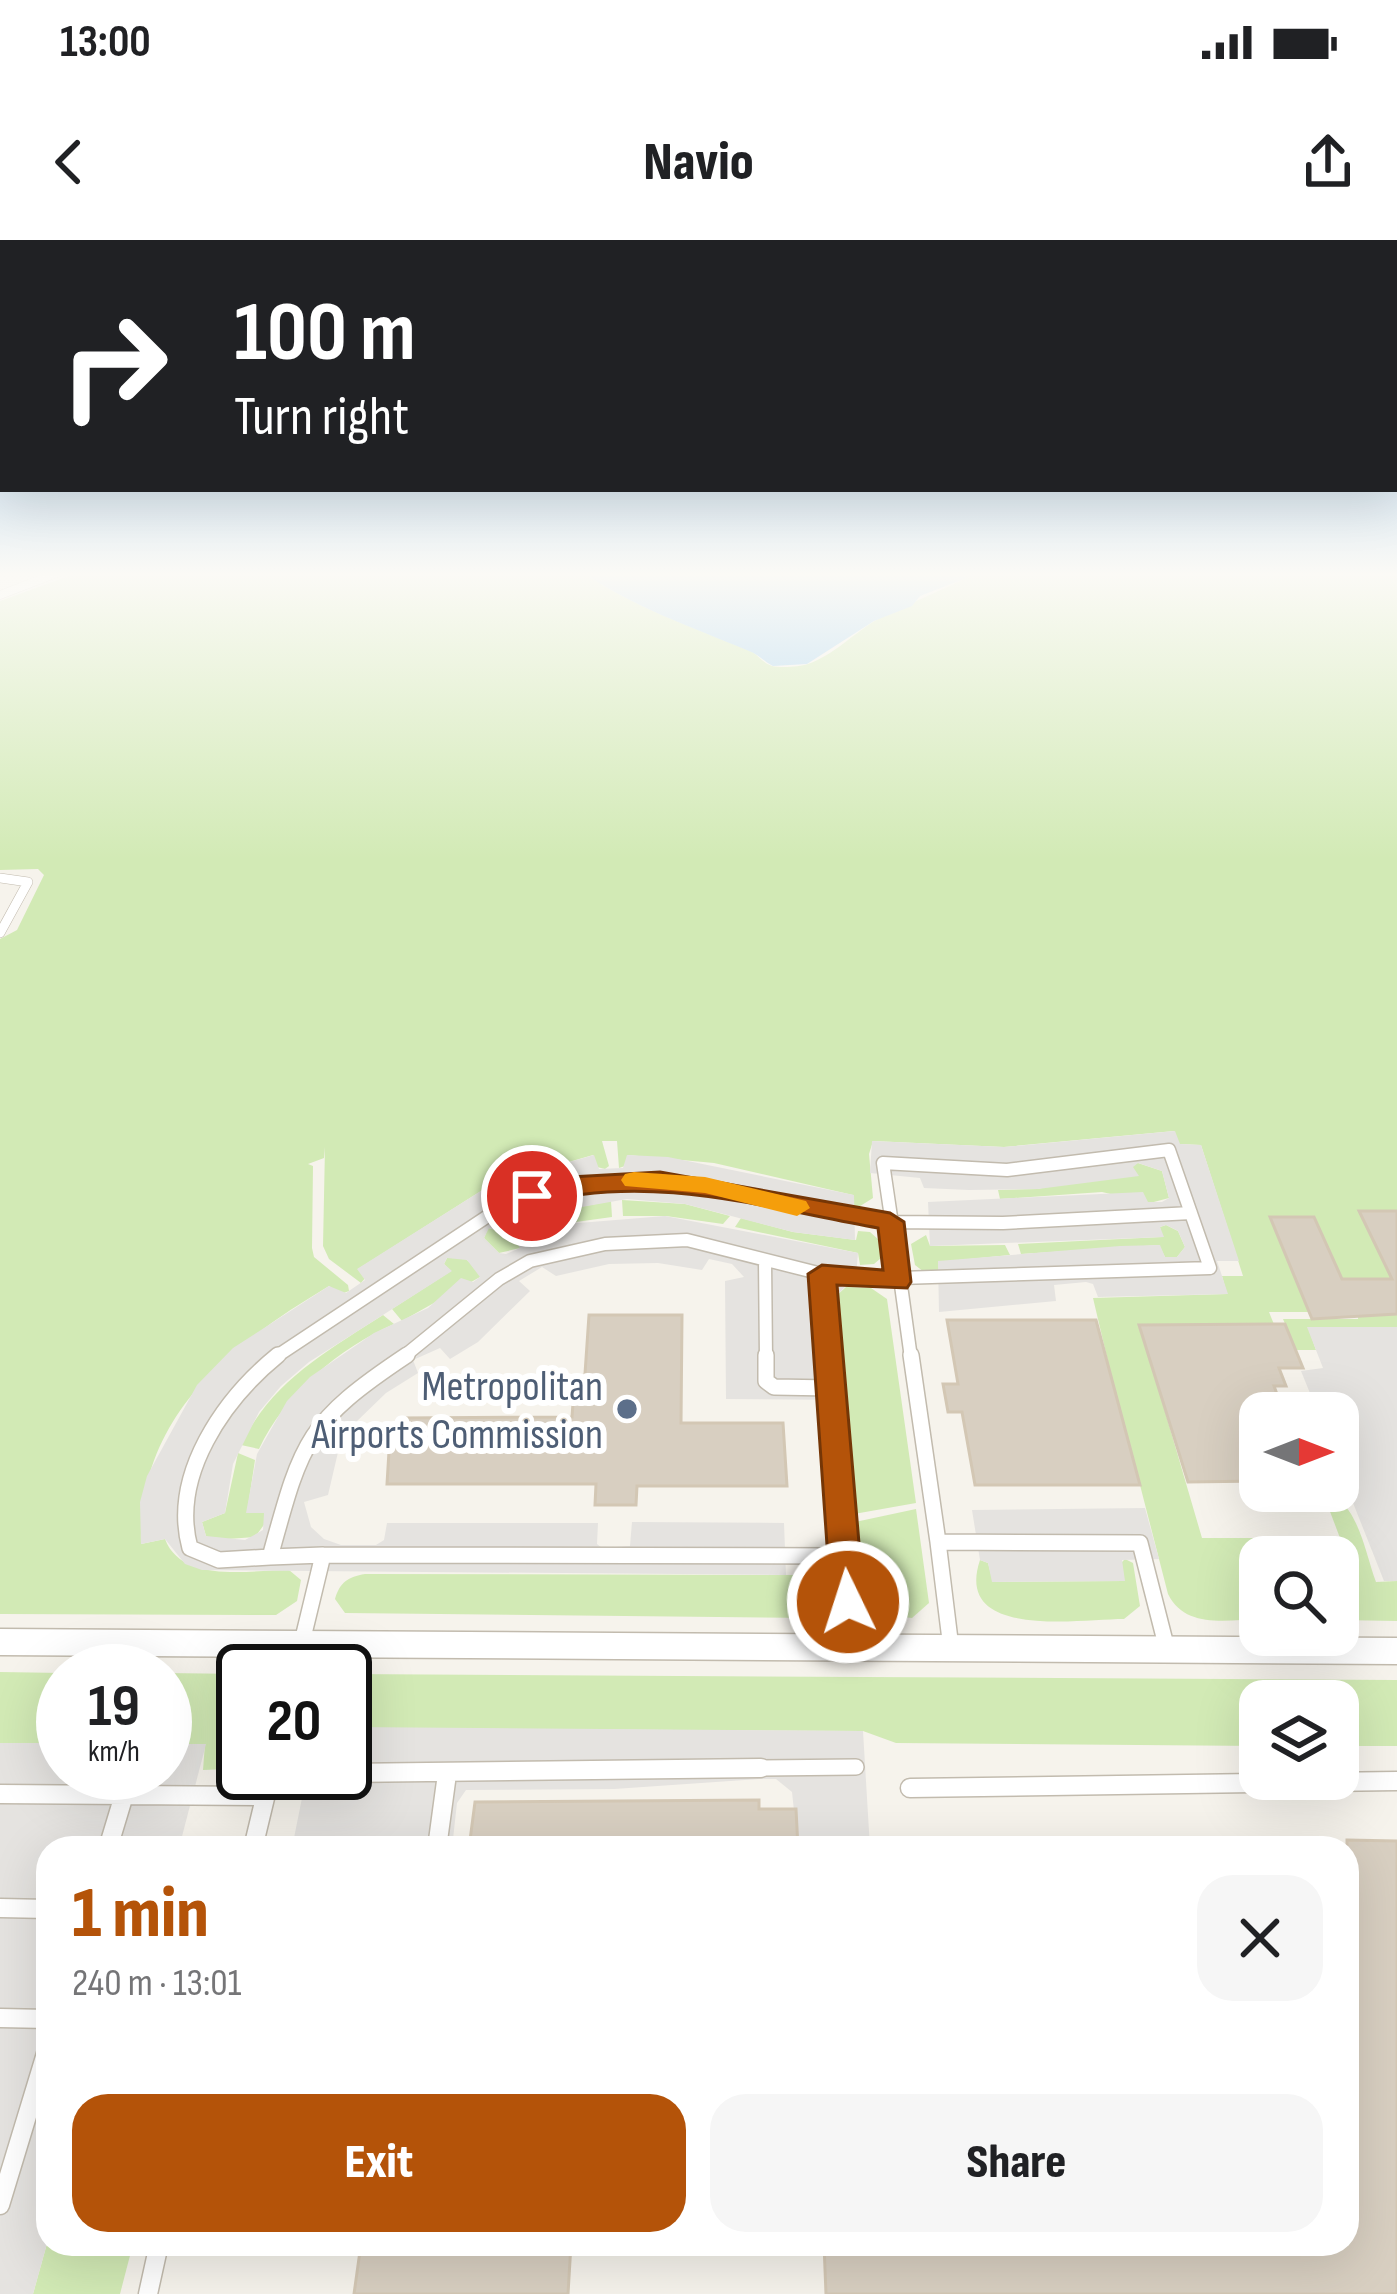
<!DOCTYPE html>
<html lang="en">
<head>
<meta charset="utf-8">
<style>
  body { margin:0; font-family:"Sofia Sans Condensed",sans-serif; background:#f6f6f6; color:#202124; height:100vh; display:flex; flex-direction:column; font-size:45px; white-space:nowrap }
  * { box-sizing:border-box; margin:0 }
  p { font-size:39px; color:#757577 }
  .icon { flex:none; width:66px; height:66px; fill:none; stroke:currentColor; stroke-width:2; stroke-linecap:round; stroke-linejoin:round }
  .map { position:relative; flex:1; overflow:hidden }
  .sheet { position:absolute; left:36px; top:1596px; width:1323px; height:420px; display:flex; flex-direction:column; background:#fff; border-radius:36px; box-shadow:0 12px 48px #0002 }
  .sheet>* { flex:none }
  .guide { position:absolute; left:0px; top:0px; width:1398px; height:252px; box-shadow:0 12px 48px #0002; background:#202124; color:#fff; overflow:hidden }
  .needle { width:78px; rotate:90deg }
  .fabs { position:absolute; left:1239px; top:1152px; display:grid; gap:24px }
  .fabs a { display:grid; place-items:center; width:120px; height:120px; border-radius:24px; background:#fff; box-shadow:0 12px 48px #0002; font-size:60px }
  .speed { position:absolute; left:36px; top:1404px; display:flex; gap:24px; font-size:60px; font-weight:700; text-align:center }
  .speed>* { display:grid; place-content:center; width:156px; height:156px; border-radius:50%; background:#fff; box-shadow:0 12px 48px #0002; line-height:1 }
  .speed small { font-size:30px; font-weight:400 }
  .speed .limit { border:6px solid #111; border-radius:18px; background:#fff; color:#111 }
  .pin { position:absolute; display:grid; place-items:center; width:102px; height:102px; color:#fff; margin:-51px; border:6px solid #fff; border-radius:50%; box-shadow:0 3px 12px #0007 }
  .me { position:absolute; width:132px; margin:-66px; rotate:356deg; stroke-linejoin:round; filter:drop-shadow(0 0 9px #0008) }
  .turn { display:flex; align-items:center; gap:42px; height:252px; padding:0 36px; font-size:54px }
  .turn .icon { width:156px; height:156px; stroke-width:2.5 }
  .turn b { display:block; font-size:84px; line-height:102px }
  .round { display:grid; place-items:center; flex:none; width:126px; height:126px; border-radius:36px; background:#f6f6f6 }
  .summary { display:flex; align-items:center; justify-content:space-between; height:204px; padding:0 36px }
  h1 { font-size:72px; font-weight:800; line-height:90px; color:#b45309 }
  .primary-button { display:flex; gap:24px; margin-top:auto; padding:24px 36px }
  .primary-button a { flex:1; height:138px; border-radius:36px; background:#b45309; color:#fff; font-size:48px; font-weight:800; line-height:138px; text-align:center }
  .primary-button a+a { background:#f6f6f6; color:#202124 }
  .status { display:flex; justify-content:space-between; align-items:center; height:84px; padding:0 60px; background:#fff; direction:ltr }
  .status svg { height:33px; fill:currentColor }
  header { display:flex; justify-content:space-between; align-items:center; height:156px; padding:0 36px; background:#fff; font-size:54px; font-weight:800 }
  .map>svg:first-child { display:block }
  .green { fill:#d2eab5 }
  .parking { fill:#e5e3e0; fill-rule:evenodd }
  .water { fill:#a9d4f2 }
  .building { fill:#d8cfc1; stroke:#d3c7b4; stroke-width:3 }
  .lines { fill:none; stroke-linecap:round; stroke-linejoin:round }
  .lane-far4-casing { stroke:#c2bbae; stroke-width:9 }
  .lane-far3-casing { stroke:#c2bbae; stroke-width:10 }
  .lane-far2-casing { stroke:#c2bbae; stroke-width:15 }
  .lane-far1-casing { stroke:#c2bbae; stroke-width:18 }
  .lane-casing { stroke:#c2bbae; stroke-width:21 }
  .street-casing { stroke:#c2bbae; stroke-width:3 }
  .lane-far4 { stroke:#fff; stroke-width:8 }
  .lane-far3 { stroke:#fff; stroke-width:9 }
  .lane-far2 { stroke:#fff; stroke-width:12 }
  .lane-far1 { stroke:#fff; stroke-width:15 }
  .lane { stroke:#fff; stroke-width:18 }
  .street { fill:#fff; fill-rule:evenodd }
  .route { fill:#b45309; stroke:#753606; stroke-width:3 }
  .slow { fill:#f59e0b }
  .service-dot { fill:#5c6f8a; stroke:#fff; stroke-width:4.5 }
  .labels { text-anchor:middle; stroke-width:12; stroke-linejoin:round; paint-order:stroke }
  .service-label { font-size:42px; fill:#4e5e75; stroke:#fff; text-anchor:end }
</style>
</head>
<body>
<div class="status"><b>13:00</b><svg viewBox="0 0 49 12"><path d="M0 12V9h3v3zM5 12V6h3v6zM10 12V3h3v9zM15 12V0h3v12zM26 1h20v11H26zM47 4h2v5h-2z"/></svg></div>
<header><svg class="icon" aria-label="back" viewBox="0 0 24 24"><path d="M15 5l-7 7 7 7"/></svg>Navio<svg class="icon" aria-label="share" viewBox="0 0 24 24"><path d="M12 15V3M7 8l5-5 5 5M5 13v7h14v-7"/></svg></header>
<div class="map">
<svg width="1397" height="2054" viewBox="0 0 1397 2054">
  <rect width="100%" height="100%" fill="#f6f3ec"/>
  <path class="green" d="M77 333H584C635 368 693 387 750 411 758 414 762 423 772 426 781 428 799 427 808 424 834 415 855 392 878 379 895 369 966 341 973 333H1397V971L1360 972 1397 1049V1065H1354L1314 977H1271L1309 1072H1269L1288 1119H1264L1250 1085H1211L1222 1117H1191L1180 1085 1140 1086 1202 1298H1340L1323 1253C1357 1257 1365 1313 1376 1342L1397 1341V1381L1339 1380 1338 1317H1260V1379C1227 1380 1185 1389 1168 1354L1122 1175H1103L1096 1148 1114 1147 1093 1058 1227 1054 1222 1036H1243L1201 905 1179 904 1174 891 1004 907 873 901 869 914 873 958 857 968 852 965 853 955 714 923 628 915 625 926 619 928 617 901H602L609 926 605 929 597 927 593 915 492 944 358 1029 366 1037 361 1043 329 1019 323 1006 325 907 324 918 308 924 313 926 312 1008 314 1017 348 1045 349 1051 341 1054 329 1046C229 1106 138 1176 141 1304L165 1299C182 1344 250 1330 289 1330L301 1340 297 1361 276 1375 0 1374V699L17 690 44 635 38 629 0 630V361Z
    M1138 923 1162 931 1169 958 1150 963 1102 952 1000 959 998 950 1038 949Z
    M622 960 685 964 730 976 723 984 666 976H623Z
    M611 961 612 977 554 985 516 998 520 1008 499 1013 484 998 488 988 506 993 559 971Z
    M741 978 793 992 856 1000 858 991 870 992 879 1000 881 1018 874 1024 860 1025 858 1013 735 987Z
    M1166 985 1178 991 1185 1007 1177 1017H1165L1159 1005 1021 1014 1018 1004 1162 997 1160 987Z
    M926 995 930 1006 1005 1005 1010 1015 938 1022 939 1031 924 1032 915 1025 911 1004Z
    M447 1018H464L479 1029 480 1037 402 1081 392 1069 451 1031 444 1024Z
    M846 1047 871 1048 887 1059 916 1263 854 1274 835 1057Z
    M1358 1074H1397V1087H1308L1316 1110H1296L1283 1079H1358Z
    M383 1075 394 1084C339 1108 285 1154 259 1209L241 1205C271 1142 327 1111 383 1075Z
    M238 1213 255 1220 247 1273 264 1272 266 1282 255 1297 214 1300 206 1296 202 1282 225 1273Z
    M916 1269 929 1363 912 1378 877 1374 860 1353 855 1282Z
    M1125 1319 1133 1323 1140 1366 1124 1379C1079 1379 953 1400 980 1320L988 1323 993 1342 1124 1341 1120 1324Z
    M365 1334 805 1335 820 1342 825 1363 816 1378 345 1373 335 1359C340 1342 348 1337 365 1334Z
    M0 1432 63 1433V1503H0Z
    M165 1433 243 1434 242 1520 228 1529 203 1530 205 1504H165Z
    M345 1434 1397 1440V1506H1338V1461H1260V1506L896 1503 863 1491 348 1488 345 1502Z
    M48 2000V2004H133L120 2054H33Z"/>
  <path class="parking" d="M1175 891 1180 904 1201 905 1239 1021H1217L1228 1054 1098 1057 1093 1044 1086 1042 1054 1045 1056 1061 939 1072 938 1021 1120 1006 1160 1005 1165 1017H1177L1185 1007 1178 991 1166 985 1160 987 1164 997 930 1006 928 962 1143 952 1148 962H1162L1169 958 1162 931 1138 923 1133 927 1139 936 1038 949 969 950 924 948 920 938 870 933 872 901 1004 907Z
    M594 915 599 929 623 928 627 915 668 917 854 955 855 1000 793 992 685 964 627 959 559 971 506 993 489 988 484 998 499 1013 506 1014 520 1008 515 998 554 985 665 976 858 1013 855 1047H845L835 1057 845 1160 726 1159 725 1041 744 1037 732 1024 709 1019 702 1030 658 1023 609 1024 556 1036 542 1027 519 1041 530 1051 478 1102 450 1119 440 1108 413 1120 418 1133 386 1153 355 1183 339 1208 328 1255 304 1262 311 1287 324 1299 341 1305H376L384 1300 387 1283H598L597 1304 602 1308 630 1306 632 1282 784 1283 786 1335 202 1330 185 1324 165 1299 141 1304 140 1262 147 1236 197 1145 233 1108 329 1046 346 1053 365 1040 357 1029 492 944ZM447 1018 467 1020 480 1037 473 1042 461 1038 428 1068 374 1093 310 1137 287 1161 257 1214 246 1273H264L263 1290 245 1300 206 1296 202 1282 225 1273 233 1224 259 1172 281 1146 309 1122 452 1031 444 1024Z
    M1307 1087H1397V1341H1384L1338 1225V1173H1318L1301 1131 1323 1128Z
    M1145 1268 1159 1319 1122 1320 1125 1341 992 1342 988 1323 980 1320 972 1270Z
    M348 1487 863 1491 870 1608H798L792 1552 776 1539H759L614 1549 466 1550 457 1563 452 1608H292L307 1533H345Z
    M0 1503H63V1533H165V1504H206L179 1608H48V2000L33 2054H0Z"/>
  <path class="water" d="M584 333H973L974 335 920 356 912 366 874 381 807 424 773 426C763 421 758 414 749 411 692 387 635 368 584 333Z"/>
  <path class="building" d="M1359 971H1397V1074L1312 1079 1270 977H1314L1342 1039H1392Z
    M589 1075H682L681 1183H783L787 1246H637L636 1265H595L596 1244H387L390 1195H398L401 1178 572 1177 573 1163H583Z
    M947 1080H1096L1140 1245H975L962 1172H948L943 1144H958Z
    M1285 1084 1303 1128H1279L1286 1146H1274L1284 1173H1260V1241L1188 1242 1139 1085Z
    M759 1560V1569H796L798 1608H469L475 1562Z
    M1347 1600 1397 1601V2054H826L824 2004H1347Z
    M361 2004H571L568 2054H354Z"/>
  <g class="lines">
    <defs>
      <path id="lane-far4" d="M0 355 57 333"/>
      <path id="lane-far3" d="M0 638 28 642 0 693"/>
      <path id="lane-far2" d="M1169 910 1210 1028 900 1038 883 923 1007 930Z
        M765 1020 766 1118
        M822 1034 900 1038
        M900 1038 911 1118
        M274 1118 497 970 598 943 649 940 702 945 890 982 1003 983 1191 973
        M402 1118 499 1039 530 1021 605 1004 687 1000 822 1034 829 1118"/>
      <path id="lane-far1" d="M766 1115V1141L774 1147 831 1148
        M911 1115 938 1302 1140 1303 1167 1409
        M938 1302 951 1408
        M323 1315 844 1316 828 1115
        M323 1315 270 1317C302 1201 305 1183 407 1115
        M844 1316 850 1407
        M270 1317 219 1320 190 1308C170 1235 224 1159 278 1115
        M295 1431 323 1315
        M506 1531 856 1527"/>
      <path id="lane" d="M345 1533 761 1528
        M910 1548 1397 1541
        M0 1554 265 1556
        M108 1608 124 1555
        M253 1608 271 1533
        M437 1608 447 1534
        M0 1668 48 1669
        M0 1778 48 1779
        M0 1965 48 1807
        M148 2054 159 2004"/>
      <path id="street" d="M0 1389 1397 1398V1424L0 1415Z"/>
    </defs>
    <use href="#lane-far4" class="lane-far4-casing"/>
    <use href="#lane-far3" class="lane-far3-casing"/>
    <use href="#lane-far2" class="lane-far2-casing"/>
    <use href="#lane-far1" class="lane-far1-casing"/>
    <use href="#lane" class="lane-casing"/>
    <use href="#street" class="street-casing"/>
    <use href="#lane-far4" class="lane-far4"/>
    <use href="#lane-far3" class="lane-far3"/>
    <use href="#lane-far2" class="lane-far2"/>
    <use href="#lane-far1" class="lane-far1"/>
    <use href="#lane" class="lane"/>
    <use href="#street" class="street"/>
  </g>
  <linearGradient id="sky" x2="0" y2="1"><stop stop-color="#8fc1ec"/><stop offset="0.54" stop-color="#fbfaf6"/><stop offset="1" stop-color="#fbfaf6" stop-opacity="0"/></linearGradient>
  <rect width="1397" height="620" fill="url(#sky)"/>
  <path class="route" d="M660 932 890 973 904 982 911 1042 907 1048 837 1045 864 1362 859 1372 848 1376 836 1372 831 1362 808 1034 822 1025 883 1030 878 988C760 967 651 932 532 964L519 956 523 950 570 937Z"/>
  <path class="slow" d="M634 932 705 937 806 961 810 968 797 976 705 953 625 946 621 940 625 934Z"/>
  <circle class="service-dot" cx="627" cy="1169" r="12"/>
  <g class="labels">
    <g class="service-label">
      <text x="603" y="1160">Metropolitan<tspan x="603" dy="48">Airports Commission</tspan></text>
    </g>
  </g>
</svg>
<div class="fabs">
<a><svg class="needle" viewBox="-14 -14 28 28"><path d="M0-13l5 13h-10z" fill="#e53935"/><path d="M0 13l5-13h-10z" fill="#757577"/></svg></a>
<a><svg class="icon" aria-label="search" viewBox="0 0 24 24"><circle cx="10" cy="10" r="6"/><path d="M15 15l6 6"/></svg></a>
<a><svg class="icon" aria-label="layers" viewBox="0 0 24 24"><path d="M12 4l9 5-9 5-9-5zM3 14l9 5 9-5"/></svg></a>
</div>
<div class="speed"><div>19<small>km/h</small></div><div class="limit">20</div></div>
<div class="pin" style="left:532px;top:956px;background:#d93025"><svg class="icon" aria-label="arrive" viewBox="0 0 24 24"><path d="M6 21V4h12l-3 4 3 4H6"/></svg></div>
<svg class="me" style="left:848px;top:1362px" viewBox="-20 -20 40 40"><circle r="17" fill="#b45309" stroke="#fff" stroke-width="3"/><path d="M0-11L8 9 0 5-8 9z" fill="#fff"/></svg>
<div class="guide">
<div class="turn"><svg class="icon" aria-label="right" viewBox="0 0 24 24"><path d="M7 20v-9h11M14 6l5 5-5 5"/></svg><div><b>100 m</b>Turn right</div></div>
</div>
<section class="sheet">
<div class="summary"><div><h1>1 min</h1><p>240 m · 13:01</p></div><a class="round"><svg class="icon" aria-label="close" viewBox="0 0 24 24"><path d="M6 6l12 12M18 6L6 18"/></svg></a></div>
<div class="primary-button"><a>Exit</a><a>Share</a></div>
</section>
</div>
</body>
</html>
